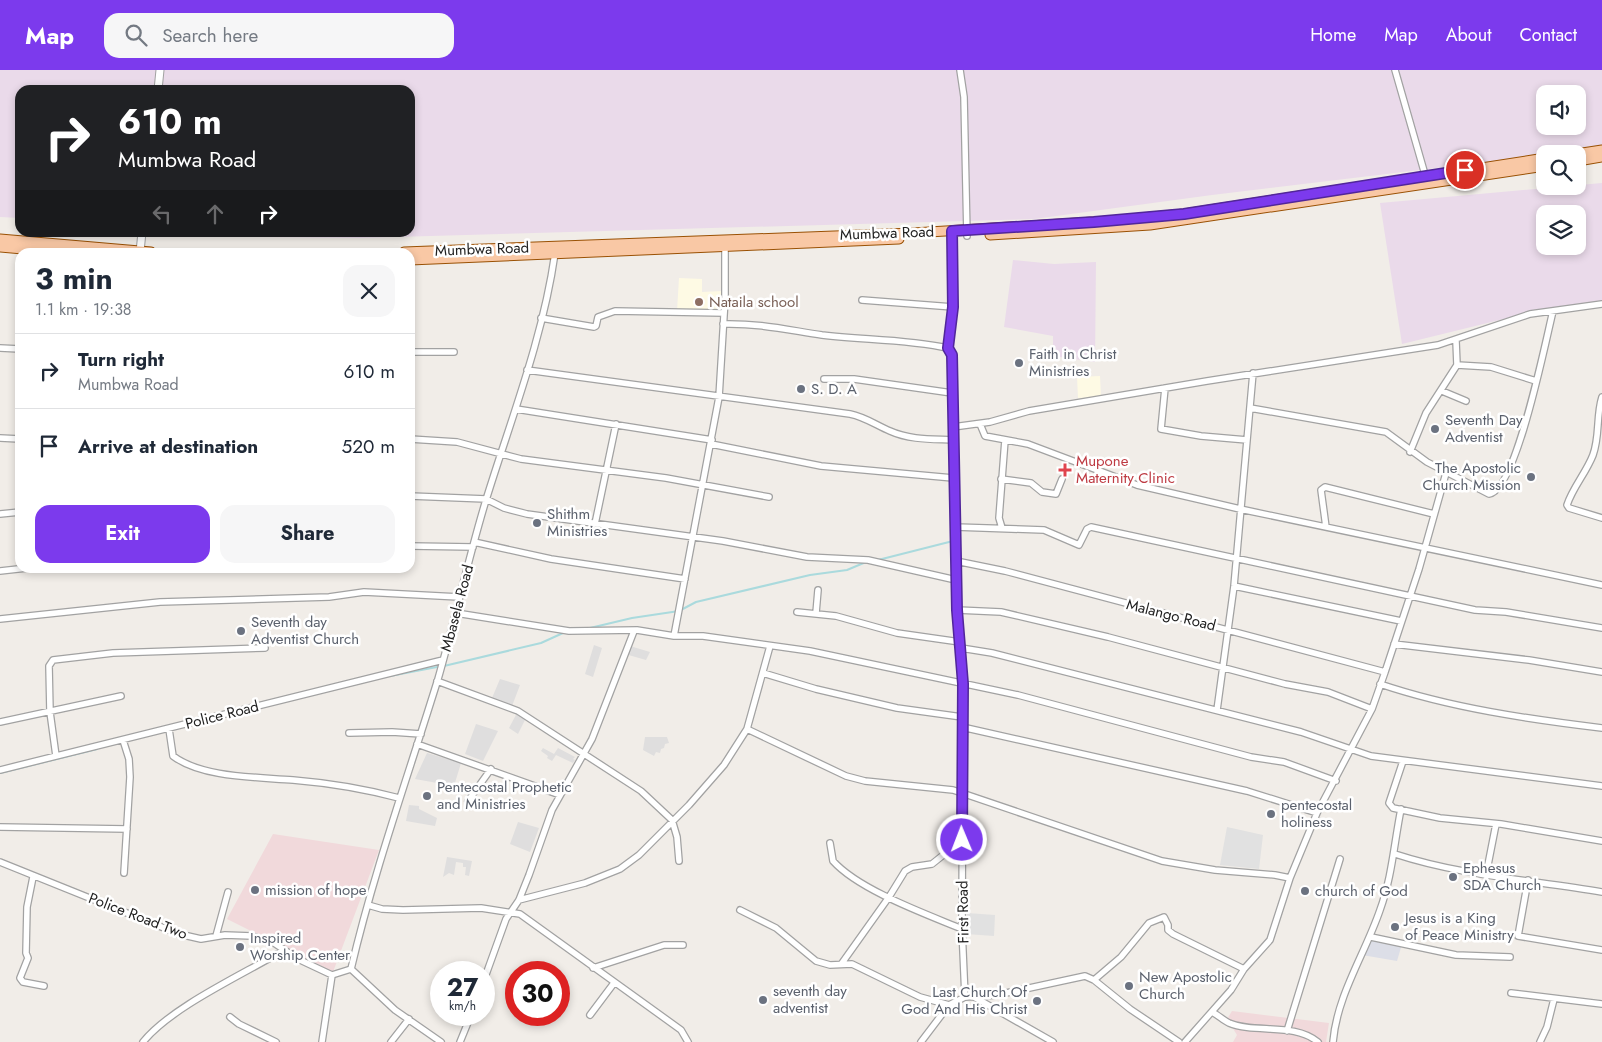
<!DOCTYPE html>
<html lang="en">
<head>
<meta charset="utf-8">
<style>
  body { margin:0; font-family:Jost,sans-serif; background:#f6f6f7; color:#1f2937; height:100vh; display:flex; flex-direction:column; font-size:19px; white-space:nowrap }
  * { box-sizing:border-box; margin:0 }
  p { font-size:16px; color:#747a83 }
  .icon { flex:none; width:28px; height:28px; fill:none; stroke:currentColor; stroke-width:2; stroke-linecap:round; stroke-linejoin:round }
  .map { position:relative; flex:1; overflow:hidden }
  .panel { position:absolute; left:15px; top:178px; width:400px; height:325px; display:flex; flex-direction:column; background:#fff; border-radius:15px; box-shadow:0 2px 8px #0003 }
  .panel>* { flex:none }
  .hud { position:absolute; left:15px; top:15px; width:400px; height:152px; border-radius:15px; box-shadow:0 2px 8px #0003; background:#202124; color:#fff; overflow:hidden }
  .tools { position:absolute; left:1536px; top:15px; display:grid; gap:10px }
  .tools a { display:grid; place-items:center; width:50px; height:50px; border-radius:10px; background:#fff; box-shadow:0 2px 8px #0003; font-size:25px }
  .speed { position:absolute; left:430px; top:891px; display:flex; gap:10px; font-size:25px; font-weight:700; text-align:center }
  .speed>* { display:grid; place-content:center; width:65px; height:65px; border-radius:50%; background:#fff; box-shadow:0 2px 8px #0003; line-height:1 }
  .speed small { font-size:12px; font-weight:400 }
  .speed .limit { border:8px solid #d22; background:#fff; color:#111 }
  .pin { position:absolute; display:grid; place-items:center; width:42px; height:42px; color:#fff; margin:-21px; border:2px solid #fff; border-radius:50%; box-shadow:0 1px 5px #0007 }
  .me { position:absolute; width:55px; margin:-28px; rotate:359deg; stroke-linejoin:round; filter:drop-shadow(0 0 4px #0008) }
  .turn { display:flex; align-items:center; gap:18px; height:105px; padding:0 20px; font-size:22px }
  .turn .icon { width:65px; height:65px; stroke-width:2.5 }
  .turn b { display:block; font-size:35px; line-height:42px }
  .lanes { display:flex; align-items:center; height:48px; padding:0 20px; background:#0003; justify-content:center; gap:25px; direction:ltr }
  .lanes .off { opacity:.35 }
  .round { display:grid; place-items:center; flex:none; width:52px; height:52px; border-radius:15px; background:#f6f6f7 }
  .overview { display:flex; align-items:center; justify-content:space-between; height:85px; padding:0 20px }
  h1 { font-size:30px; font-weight:700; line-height:38px }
  .primary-button { display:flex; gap:10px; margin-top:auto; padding:10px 20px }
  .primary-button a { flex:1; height:58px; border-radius:15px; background:#7c3aed; color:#fff; font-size:20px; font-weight:700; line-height:58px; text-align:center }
  .primary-button a+a { background:#f6f6f7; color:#1f2937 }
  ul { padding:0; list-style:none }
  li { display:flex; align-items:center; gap:15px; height:75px; padding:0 20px; border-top:1px solid #e0e1e3 }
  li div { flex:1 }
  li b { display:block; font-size:19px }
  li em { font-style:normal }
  header { display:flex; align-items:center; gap:30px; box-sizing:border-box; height:70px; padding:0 25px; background:#7c3aed; color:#fff }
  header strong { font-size:24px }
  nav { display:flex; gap:28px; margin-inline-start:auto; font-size:18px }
  .search { width:350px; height:45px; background:#f6f6f7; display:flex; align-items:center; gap:12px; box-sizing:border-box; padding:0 18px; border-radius:15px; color:#747a83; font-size:19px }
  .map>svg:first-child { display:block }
  .residential { fill:#dfdede }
  .commercial { fill:#f1d9db }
  .industrial { fill:#eadaea; fill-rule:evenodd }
  .education { fill:#fefae4 }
  .parking { fill:#e1e1e1 }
  .plaza { fill:#dcdee7 }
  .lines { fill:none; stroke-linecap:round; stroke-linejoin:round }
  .stream { stroke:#aadadd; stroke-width:2 }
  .minor-casing { stroke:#a2a2a2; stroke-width:8 }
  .tertiary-casing { stroke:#a2a2a2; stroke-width:9 }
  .primary-casing { stroke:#9a5104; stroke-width:11 }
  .minor { stroke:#fff; stroke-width:5.5 }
  .tertiary { stroke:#fff; stroke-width:7 }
  .primary { stroke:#f9c8a5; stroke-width:9 }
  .route-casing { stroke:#51269a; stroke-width:12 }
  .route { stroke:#7c3aed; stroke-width:9 }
  .education-dot { fill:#8d6e63; stroke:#fff; stroke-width:2 }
  .worship-dot { fill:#6b7280; stroke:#fff; stroke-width:2 }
  .health-dot { fill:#e0444e; stroke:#fff; stroke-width:2 }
  .labels { text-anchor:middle; stroke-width:5; stroke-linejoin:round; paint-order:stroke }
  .street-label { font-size:15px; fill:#212121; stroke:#fff }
  .education-label { font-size:15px; fill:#785e54; stroke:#fff; text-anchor:start }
  .worship-label { font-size:15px; fill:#5b616d; stroke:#fff; text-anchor:start }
  .health-label { font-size:15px; fill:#be3a42; stroke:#fff; text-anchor:start }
</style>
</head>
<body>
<header>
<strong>Map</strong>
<div class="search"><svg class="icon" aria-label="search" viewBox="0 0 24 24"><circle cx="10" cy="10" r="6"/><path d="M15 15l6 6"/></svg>Search here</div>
<nav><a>Home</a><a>Map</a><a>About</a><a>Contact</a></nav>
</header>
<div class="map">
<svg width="1602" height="972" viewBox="0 0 1602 972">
  <rect width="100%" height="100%" fill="#f1ede8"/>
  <path class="residential" d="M594 575 602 578 593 607 585 604Z
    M630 576 650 582 646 590 625 584Z
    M500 609 520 615 512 636 492 628Z
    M517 643 526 648 518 664 509 658Z
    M476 654 498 661 483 691 465 684Z
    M645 667H667L669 673 665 674 664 678 661 679 660 683 656 682 654 686 643 680Z
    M543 678 554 684 558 678 575 687 573 689 575 690 573 693 556 685 552 691 547 688 548 686 541 681Z
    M427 683 461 693 454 716 415 709Z
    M409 735 419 736V739L437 748 435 756 406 751Z
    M518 752 539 758 530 782 510 774Z
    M447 787 472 791 469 806 465 805 466 797H463V793L456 792 454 805 449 803 443 807Z"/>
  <path class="commercial" d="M273 764 379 780 333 902 227 849Z
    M1232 941 1329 953 1326 972H1233L1237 965 1227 949Z"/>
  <path class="industrial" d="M0 0H1602V78L1212 125 1034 149 360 168 262 167 208 163 410 162V20H20V148L0 147ZM1545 24H1578V56H1545Z
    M1602 113V232L1532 242 1402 274 1380 133ZM1545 144H1578V176H1545Z
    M1013 190 1054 194 1096 192 1095 292 1053 286V266L1004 257Z"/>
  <path class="education" d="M679 208 702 209V222L722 221V242L677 241Z
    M1100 306 1101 327 1078 328 1077 307Z"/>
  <path class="parking" d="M1227 757 1263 765 1259 799 1220 795Z
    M967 843 995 845 994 866 966 864Z"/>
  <path class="plaza" d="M1371 867 1402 874 1397 891 1362 885Z"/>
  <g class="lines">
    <path class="stream" d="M878 490 953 471
      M590 558 632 548 679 541 696 532 810 505 847 500 866 492
      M444 596 541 573 563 563
      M390 606 437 597
      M0 703 97 679"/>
    <defs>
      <path id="minor" d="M960 0 964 27 967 166
        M1395 0 1426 108
        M953 161V237L948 278 952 285 957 540 963 613 962 859 965 927 997 925 1085 906 1094 910 1130 939 1179 972
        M862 230 953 237
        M541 248 594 257 596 256 598 247 615 241 724 243
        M723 254C758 253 788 260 822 265 864 270 906 269 948 278
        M0 278 20 279
        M410 282H454
        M1457 295 1491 297 1536 311
        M527 300 850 344C865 347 876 355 890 361 910 370 932 369 953 370
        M824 309H854L952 323
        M1165 318 1161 359 1201 366 1247 370
        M1442 321 1466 331
        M1602 327C1596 346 1600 366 1593 385 1586 403 1573 417 1567 435L1569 438 1602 448
        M1250 338 1386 362 1427 392 1489 424C1516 422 1546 269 1553 241
        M516 339 712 370
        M980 354 985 366 1028 374 1137 415 1240 439 1602 515
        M953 357 990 352 1029 341 1207 311 1438 275 1530 244 1602 234
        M0 368 20 369
        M410 369 457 372 521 389 666 408 769 427
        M711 374 821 396 953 408
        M1410 382 1426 343 1457 295 1456 271
        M1001 409 1031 413 1042 422 1056 424 1062 409
        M410 426 486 429 504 438 527 444 723 471 807 487 868 490 956 510
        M0 444 20 442
        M595 454 616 354
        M955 457 1044 460 1079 475 1087 459 1091 457 1475 540 1506 542 1602 558
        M1326 457 1321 420 1325 417 1434 444
        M1002 458 999 448 1005 370
        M474 472 551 489 685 509
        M410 476 473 477
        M956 491 1005 501 1385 602 1419 499 1446 403
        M0 501 27 498
        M1234 516 1401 551
        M957 540 1001 542 1108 567 1285 614 1328 622 1372 639
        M797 542 836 546 897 563 960 572
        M456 543 569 561 637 560 674 566H703L810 581 1018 625 1251 687 1284 692 1336 711
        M816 543 818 520
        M0 549 160 532 329 527 364 522 459 527
        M674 566 719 327 725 229V176
        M1394 574 1529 590 1602 602
        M770 576 747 659 846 706 865 711 953 720 1162 791 1215 800 1275 805 1290 808
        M961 578 992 583 1301 662 1371 686 1602 716
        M763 603 816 619 897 638 962 647
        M437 611 518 641 641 721 672 750 677 767 679 791
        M1380 614C1451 638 1528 649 1602 658
        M1217 640 1234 516 1253 303
        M0 652 121 626
        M962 657 1247 721 1317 743
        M169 659 173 686C202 708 258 707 293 710 329 713 365 719 399 728
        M349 663 392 662 421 664
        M123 670 129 689 130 707 124 803
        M417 674 560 725
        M56 686 50 642 49 596 53 590 113 583 265 578
        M1403 691 1389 733 1393 738 1440 748 1501 754 1602 771
        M0 700 443 590
        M468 731 491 699
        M0 757 127 759
        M830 773 833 791C859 820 926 844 962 859
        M1395 784C1462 806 1533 810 1602 822
        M0 792 179 864 201 869 225 865 252 866 274 873 298 889 332 905
        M1486 805 1496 754
        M33 807 27 837 26 883 28 888 20 908 23 912 44 916
        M1528 810 1518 866 1602 880
        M519 830 585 813 620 799 639 785 689 735 724 695 747 659
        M368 835 382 839 403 840 481 838 520 844 663 947 681 960 688 972
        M740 840 776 858 816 891 830 895 852 894 920 927 949 935
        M216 866 228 822
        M1371 867 1456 885 1510 887
        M842 893 889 827 905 801 912 797 932 794 962 770
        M593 898 664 875H683
        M351 899C374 801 408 706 438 609 455 550 468 489 486 430 511 349 543 268 555 183
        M351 899 395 940 441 972
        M332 905 351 899
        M484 910 506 849 519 830 529 805 552 740 592 669 634 561
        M1094 910 1121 887 1149 853 1164 847 1168 855V860L1173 864 1244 899
        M1511 923 1602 934
        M974 927 1053 972
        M1212 942C1218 945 1223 950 1229 953 1255 964 1294 952 1318 972
        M590 945 614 913
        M230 947 239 954 276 972
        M1287 961 1340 789
        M143 972C171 937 244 904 284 880
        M322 972 332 905
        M391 972 409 949
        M460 972 471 945
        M921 972 949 935 965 927
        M1185 972 1231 920 1244 899 1270 870 1290 808 1317 743 1372 639 1385 602
        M1333 972C1337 925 1365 884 1380 840 1392 807 1394 774 1401 739
        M1540 972 1547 957 1554 929"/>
      <path id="tertiary" d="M158 20 160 0
        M140 182 142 162"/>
      <path id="primary" d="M1576 84 1602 80
        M1578 91 1602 87
        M990 165 1150 155 1545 96
        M0 169 151 182
        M0 177 56 182
        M404 182 913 163 1110 151 1184 144 1545 88
        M410 190 899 169"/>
    </defs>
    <use href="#minor" class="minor-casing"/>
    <use href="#tertiary" class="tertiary-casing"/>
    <use href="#primary" class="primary-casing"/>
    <use href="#minor" class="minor"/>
    <use href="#tertiary" class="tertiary"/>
    <use href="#primary" class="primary"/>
  </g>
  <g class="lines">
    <defs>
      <path id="route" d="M962 770 963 614 957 540 952 285 948 278 953 237 952 161 1094 152 1184 144 1465 100"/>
    </defs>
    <use href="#route" class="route-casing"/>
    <use href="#route" class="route"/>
  </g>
  <circle class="education-dot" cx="699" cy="232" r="5"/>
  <g class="worship-dot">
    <circle cx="1019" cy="293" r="5"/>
    <circle cx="801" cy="319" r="5"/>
    <circle cx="1435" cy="359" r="5"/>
    <circle cx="1531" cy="407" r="5"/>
    <circle cx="537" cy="453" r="5"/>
    <circle cx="241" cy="561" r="5"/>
    <circle cx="427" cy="726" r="5"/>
    <circle cx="1271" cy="744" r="5"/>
    <circle cx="1453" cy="807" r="5"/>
    <circle cx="255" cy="820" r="5"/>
    <circle cx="1305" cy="821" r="5"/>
    <circle cx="1395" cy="857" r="5"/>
    <circle cx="240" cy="877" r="5"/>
    <circle cx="1129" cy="916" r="5"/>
    <circle cx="763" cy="930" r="5"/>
    <circle cx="1037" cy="931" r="5"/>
  </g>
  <path class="health-dot" d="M1062.5 392.5h5v5h5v5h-5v5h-5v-5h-5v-5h5z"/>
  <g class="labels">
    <g class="street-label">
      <text transform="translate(887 163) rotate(-2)" y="5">Mumbwa Road</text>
      <text transform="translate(482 179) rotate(-2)" y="5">Mumbwa Road</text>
      <text transform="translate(457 538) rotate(-75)" y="5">Mbasela Road</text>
      <text transform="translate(1171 545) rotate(14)" y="5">Malango Road</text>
      <text transform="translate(222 645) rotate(-14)" y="5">Police Road</text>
      <text transform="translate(963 842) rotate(-91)" y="5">First Road</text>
      <text transform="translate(138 846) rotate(21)" y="5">Police Road Two</text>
    </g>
    <g class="education-label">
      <text x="709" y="237">Nataila school</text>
    </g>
    <g class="worship-label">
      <text x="1029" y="289">Faith in Christ<tspan x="1029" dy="17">Ministries</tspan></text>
      <text x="811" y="324">S. D. A</text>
      <text x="1445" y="355">Seventh Day<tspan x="1445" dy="17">Adventist</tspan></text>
      <text x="1521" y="403" text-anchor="end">The Apostolic<tspan x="1521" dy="17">Church Mission</tspan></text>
      <text x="547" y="449">Shithm<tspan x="547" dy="17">Ministries</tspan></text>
      <text x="251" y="557">Seventh day<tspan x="251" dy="17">Adventist Church</tspan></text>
      <text x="437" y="722">Pentecostal Prophetic<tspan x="437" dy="17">and Ministries</tspan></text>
      <text x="1281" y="740">pentecostal<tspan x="1281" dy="17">holiness</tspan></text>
      <text x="1463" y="803">Ephesus<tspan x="1463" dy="17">SDA Church</tspan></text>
      <text x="265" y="825">mission of hope</text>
      <text x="1315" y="826">church of God</text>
      <text x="1405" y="853">Jesus is a King<tspan x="1405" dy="17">of Peace Ministry</tspan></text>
      <text x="250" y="873">Inspired<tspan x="250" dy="17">Worship Center</tspan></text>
      <text x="1139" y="912">New Apostolic<tspan x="1139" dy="17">Church</tspan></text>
      <text x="773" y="926">seventh day<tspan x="773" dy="17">adventist</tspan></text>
      <text x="1027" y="927" text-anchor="end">Last Church Of<tspan x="1027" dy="17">God And His Christ</tspan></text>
    </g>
    <g class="health-label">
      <text x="1076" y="396">Mupone<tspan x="1076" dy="17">Maternity Clinic</tspan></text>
    </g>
  </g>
</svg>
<div class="tools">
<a><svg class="icon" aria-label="sound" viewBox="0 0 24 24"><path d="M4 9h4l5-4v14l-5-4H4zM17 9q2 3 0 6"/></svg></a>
<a><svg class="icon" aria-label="search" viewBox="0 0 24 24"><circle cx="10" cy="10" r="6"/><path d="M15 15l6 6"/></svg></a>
<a><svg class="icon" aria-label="layers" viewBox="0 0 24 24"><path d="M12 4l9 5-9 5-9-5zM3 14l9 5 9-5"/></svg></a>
</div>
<div class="speed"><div>27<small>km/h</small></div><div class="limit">30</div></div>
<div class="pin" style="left:1465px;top:100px;background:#d93025"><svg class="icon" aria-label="arrive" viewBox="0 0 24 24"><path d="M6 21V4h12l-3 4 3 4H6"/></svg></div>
<svg class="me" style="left:962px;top:770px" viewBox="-20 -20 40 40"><circle r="17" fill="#7c3aed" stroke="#fff" stroke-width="3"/><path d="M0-11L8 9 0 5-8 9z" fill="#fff"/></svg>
<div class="hud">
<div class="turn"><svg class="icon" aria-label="right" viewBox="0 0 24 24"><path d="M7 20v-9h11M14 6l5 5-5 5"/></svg><div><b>610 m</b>Mumbwa Road</div></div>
<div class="lanes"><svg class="icon off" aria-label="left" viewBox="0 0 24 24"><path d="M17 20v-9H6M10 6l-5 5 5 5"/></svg><svg class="icon off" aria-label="ahead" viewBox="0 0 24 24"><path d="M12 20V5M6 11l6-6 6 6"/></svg><svg class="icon" aria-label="right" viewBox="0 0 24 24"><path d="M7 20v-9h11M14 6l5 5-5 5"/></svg></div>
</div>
<section class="panel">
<div class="overview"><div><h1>3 min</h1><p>1.1 km · 19:38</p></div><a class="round"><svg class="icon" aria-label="close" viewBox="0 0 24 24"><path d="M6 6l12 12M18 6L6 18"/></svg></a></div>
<ul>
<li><svg class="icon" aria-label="right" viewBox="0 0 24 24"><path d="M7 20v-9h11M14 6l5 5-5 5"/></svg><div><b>Turn right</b><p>Mumbwa Road</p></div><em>610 m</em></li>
<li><svg class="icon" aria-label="arrive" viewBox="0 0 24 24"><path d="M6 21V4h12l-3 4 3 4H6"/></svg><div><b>Arrive at destination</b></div><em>520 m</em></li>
</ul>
<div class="primary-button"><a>Exit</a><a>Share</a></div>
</section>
</div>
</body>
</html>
